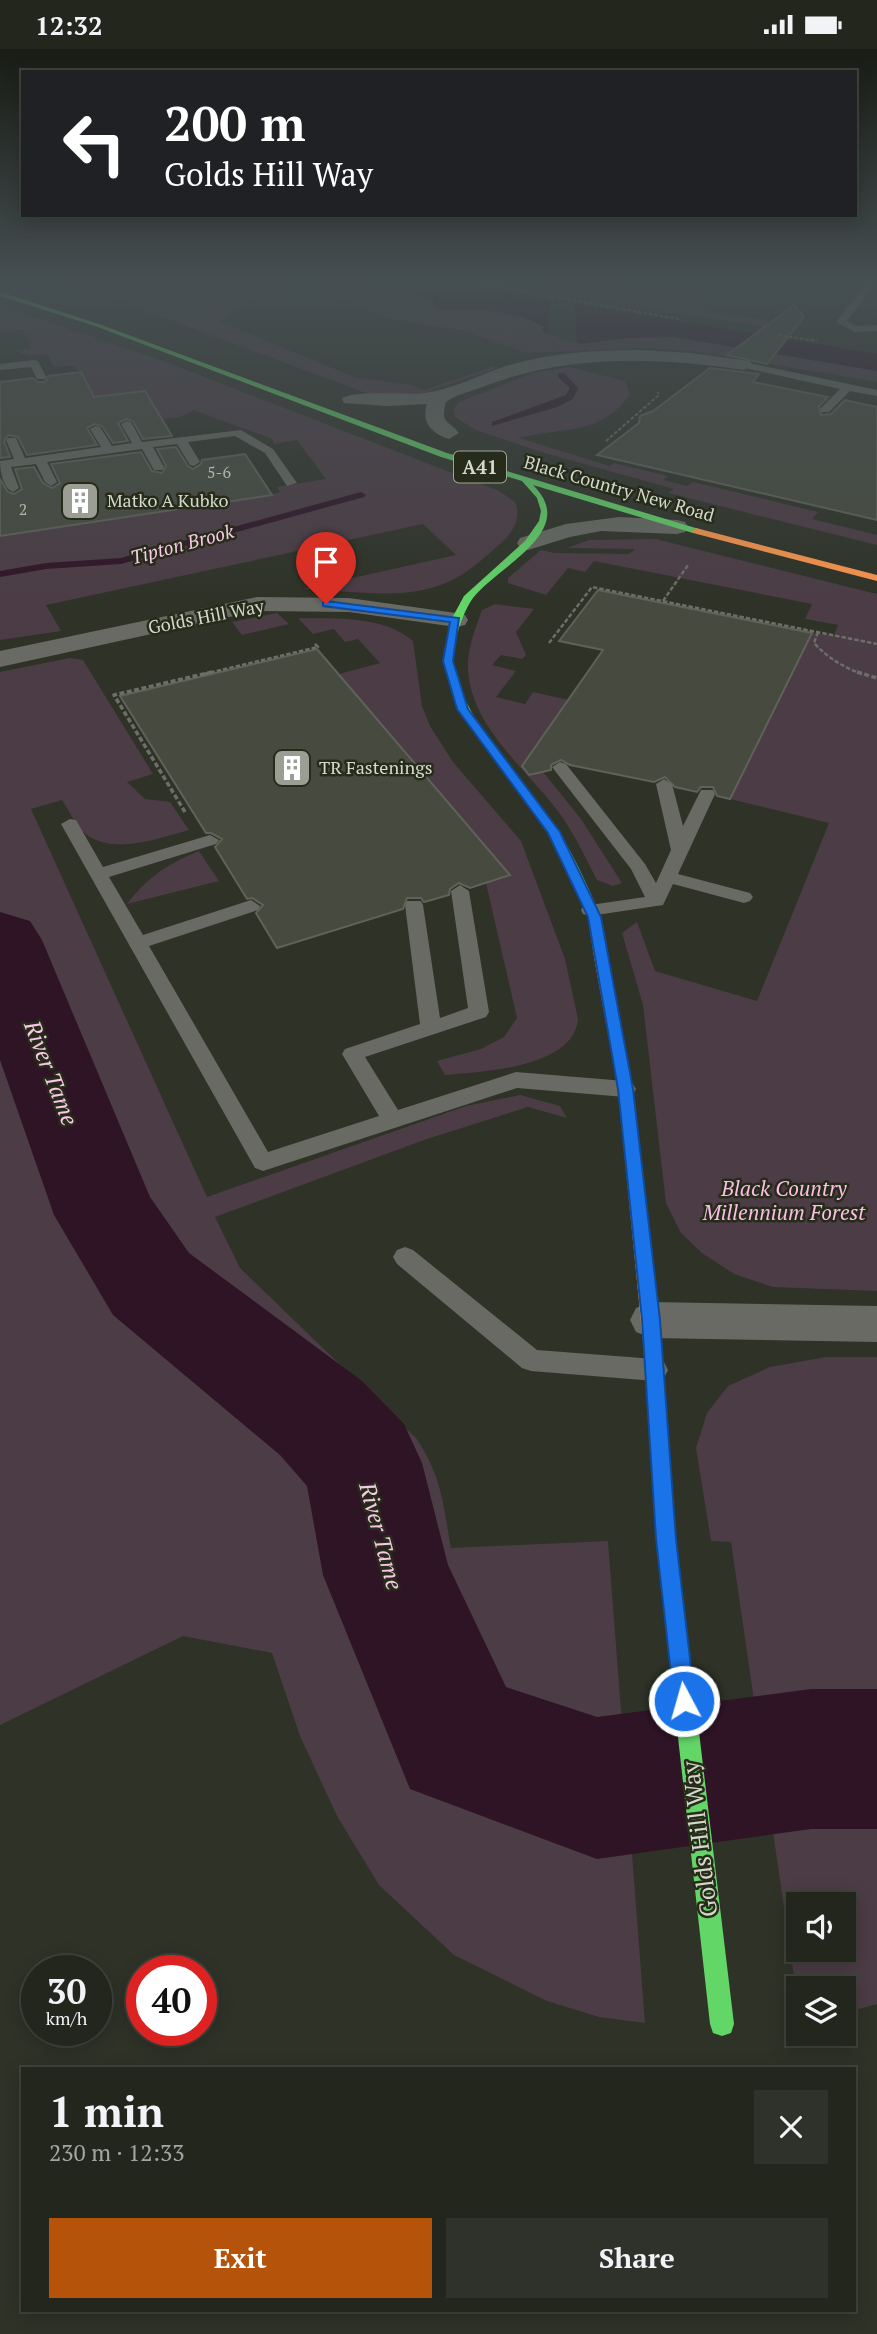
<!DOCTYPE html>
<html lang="en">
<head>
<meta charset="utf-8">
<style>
  body { margin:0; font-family:"PT Serif",serif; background:#2e322a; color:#f1f3f6; height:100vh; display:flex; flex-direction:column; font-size:26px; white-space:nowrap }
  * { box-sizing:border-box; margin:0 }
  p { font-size:23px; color:#a2a5a4 }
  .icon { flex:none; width:38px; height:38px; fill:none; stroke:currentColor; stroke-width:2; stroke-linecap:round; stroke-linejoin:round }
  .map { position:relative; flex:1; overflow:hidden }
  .side { position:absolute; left:21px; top:2018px; width:835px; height:245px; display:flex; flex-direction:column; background:#22261d; border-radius:0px; box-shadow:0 4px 18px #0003,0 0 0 2px #3f433b }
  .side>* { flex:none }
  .top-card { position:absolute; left:21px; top:21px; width:836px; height:147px; border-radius:0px; box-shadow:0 4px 18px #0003,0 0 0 2px #3f433b; background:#202124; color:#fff; overflow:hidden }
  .fabs { position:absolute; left:786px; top:1843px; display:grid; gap:14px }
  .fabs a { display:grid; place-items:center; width:70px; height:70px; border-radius:0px; background:#22261d; box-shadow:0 4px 18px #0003,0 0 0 2px #3f433b; font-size:35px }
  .speed { position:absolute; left:21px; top:1906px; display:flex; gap:14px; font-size:35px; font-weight:700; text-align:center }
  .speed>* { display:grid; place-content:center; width:91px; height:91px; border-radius:50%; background:#22261d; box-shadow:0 4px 18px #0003,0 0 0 2px #3f433b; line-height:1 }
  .speed small { font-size:18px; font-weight:400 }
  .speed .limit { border:10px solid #d22; background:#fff; color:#111 }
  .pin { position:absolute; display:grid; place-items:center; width:60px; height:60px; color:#fff; margin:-72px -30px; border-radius:50% 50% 50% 0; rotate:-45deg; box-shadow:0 0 7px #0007 }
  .pin .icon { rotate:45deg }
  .me { position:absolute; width:77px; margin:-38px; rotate:354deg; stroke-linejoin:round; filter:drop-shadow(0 0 5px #0008) }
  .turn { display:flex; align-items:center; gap:24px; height:147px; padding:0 28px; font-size:32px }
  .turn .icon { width:91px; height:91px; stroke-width:2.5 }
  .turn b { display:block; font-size:49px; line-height:60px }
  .round { display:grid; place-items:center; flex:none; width:74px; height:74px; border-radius:0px; background:#2e322a }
  .overview { display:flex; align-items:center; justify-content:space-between; height:119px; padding:0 28px }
  h1 { font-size:42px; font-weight:600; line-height:52px }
  .cta { display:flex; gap:14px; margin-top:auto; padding:14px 28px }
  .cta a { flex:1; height:80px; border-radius:0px; background:#b45309; color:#fff; font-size:28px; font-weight:600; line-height:80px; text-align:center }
  .cta a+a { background:#2e322a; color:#f1f3f6 }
  .status { display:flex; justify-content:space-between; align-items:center; height:49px; padding:0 35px; background:#22261d; direction:ltr }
  .status svg { height:19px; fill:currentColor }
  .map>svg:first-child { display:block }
  .green { fill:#4c3c45; fill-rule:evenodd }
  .water { fill:#2f1426 }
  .pier { fill:#2e3227 }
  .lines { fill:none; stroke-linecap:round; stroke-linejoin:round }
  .stream { fill:#2f1426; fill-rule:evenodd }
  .river { fill:#2f1426; fill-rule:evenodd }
  .building { fill:#474b3f; stroke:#5e6258; stroke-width:2 }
  .path-far2 { stroke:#6c6e68; stroke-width:2; stroke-dasharray:3.5 2; stroke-linecap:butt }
  .path-far1 { stroke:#6c6e68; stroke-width:2.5; stroke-dasharray:4.5 2; stroke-linecap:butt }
  .path { stroke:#6c6e68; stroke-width:3.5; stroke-dasharray:5 2.5; stroke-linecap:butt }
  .lane { fill:#686a63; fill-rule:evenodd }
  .street { fill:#686a63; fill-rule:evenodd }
  .fast { fill:#63d668; fill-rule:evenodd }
  .slow { fill:#ff974d; fill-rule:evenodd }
  .route { fill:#1a73e8; stroke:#114b97; stroke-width:2 }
  .labels { text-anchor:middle; stroke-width:5; stroke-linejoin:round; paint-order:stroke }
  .far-number-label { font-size:16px; fill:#b1b5aa }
  .far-street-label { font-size:18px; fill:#d4d8cd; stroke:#262c19 }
  .far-poi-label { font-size:18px; fill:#d4d8cd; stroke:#262c19; text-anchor:start }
  .shield { fill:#262c19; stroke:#a0a497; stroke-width:2 }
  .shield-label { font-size:19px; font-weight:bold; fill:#d4d8cd }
  .far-water-label { font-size:19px; font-style:italic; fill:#f9c7e7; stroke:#262c19 }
  .park-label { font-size:21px; font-style:italic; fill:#fcbee6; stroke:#262c19 }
  .water-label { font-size:23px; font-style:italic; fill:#f9c7e7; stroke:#262c19 }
  .near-street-label { font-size:24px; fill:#d4d8cd; stroke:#262c19 }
</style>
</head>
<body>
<div class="status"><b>12:32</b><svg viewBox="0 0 49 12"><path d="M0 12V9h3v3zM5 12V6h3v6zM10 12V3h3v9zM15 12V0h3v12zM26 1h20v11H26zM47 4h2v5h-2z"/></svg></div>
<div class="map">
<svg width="877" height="2285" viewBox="0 0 877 2285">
  <rect width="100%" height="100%" fill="#2e3227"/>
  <path class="green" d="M69 235H281L219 272 354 328 411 336 424 341 495 317V320L425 344 369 345 140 260V257Z
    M324 235H386L658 284 877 318V333L692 302 643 299 526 304 465 282 392 270 327 244 337 241Z
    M548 235H619L665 256 672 251 706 256 701 262 792 275 787 281 604 253 542 240Z
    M0 257 158 310 499 442 515 453C522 469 512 485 500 495 484 509 467 525 448 533 404 553 350 541 303 540L456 506 423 475 46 556 61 582 0 591V487L272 445 280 443 277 438 326 430 297 391 274 395 272 390 194 361 180 368 162 370 145 342 94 348 81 323 73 317 54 318 47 305 30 307 15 302 31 299 23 281 0 284Z
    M569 318 625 332 630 345C602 387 560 378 519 389L610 417 614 414 668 427 663 431 687 437 693 433 818 463 812 470 877 486V496L668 444 674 440 541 403 476 381 455 368 454 360 459 353 533 324Z
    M655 490 877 545V1242L773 1238 734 1225 702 1204 681 1184 666 1154 643 956 622 884 637 873 655 922 757 952 829 774 730 750 812 584 834 586 838 576 805 570 812 555 594 512 585 523 568 519 546 546 508 534V529L541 501 554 504 629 505 635 500 567 499 589 491Z
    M495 555 534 560 516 583 526 606 522 610 501 606 492 616 516 622 496 648 525 655 533 643 569 651 547 721 544 724 581 770 622 834 613 837 597 831C585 808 573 782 557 761 524 717 466 674 468 613 469 595 476 578 482 561Z
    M277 564 289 575 242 586 232 573Z
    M298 569C335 570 383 566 413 592L422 657 430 677 453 713 521 792 565 910 578 970C574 1019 481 1023 445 1026L437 1012 481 1000 504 988 517 969 486 834 510 826 339 625 380 614 358 590 345 593 334 580 313 585Z
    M70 609 83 611 153 725 127 733 145 750 170 753 189 781C159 789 115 806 87 786 77 780 69 761 62 751L31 760 207 1148 466 1057 520 1046 560 1057 567 1069 528 1058 424 1091 215 1168 240 1219 416 1389C442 1427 443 1455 451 1499L608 1492 645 1974 599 1968 547 1952 454 1906 379 1836 337 1767 300 1687 272 1604 183 1587 0 1676V623Z
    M199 802 219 832 127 855C145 830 170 813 199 802Z
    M826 1308H877V1955L844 1964V1939H798V1955L731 1493 711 1492 696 1399 707 1364 728 1337 770 1318ZM798 1855H844V1900H798Z"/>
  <path class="water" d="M354 235H454L508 244 877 305V322L674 288 627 289 582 295 542 283 544 278C526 267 499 262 478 261 462 260 450 265 434 259L433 250Z"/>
  <path class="pier" d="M551 248 574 252 577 294 547 285Z"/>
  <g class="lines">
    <path class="stream" d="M558 324H564L578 339 573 350 557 358 492 377V373L566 346 570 339 558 328Z
      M361 443 366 446 364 448 121 515 46 520 0 528V522L46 514 121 509Z"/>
    <path class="river" d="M0 863 30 872 42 891 150 1148 189 1204 362 1332 404 1375 422 1414 448 1516 506 1638 597 1668 811 1640H877V1780H811L597 1810 410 1740 323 1526 307 1437 280 1406 113 1266 54 1166 0 1011Z"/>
  </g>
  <path class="building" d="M794 256 804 268 767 315 727 306Z
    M710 319 759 325 753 333 828 348 819 357 821 366 831 365 845 351 877 358V471L597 406 639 374 640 367 653 362Z
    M81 323 94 348 145 342 172 387 143 390 133 372 126 370 118 374 128 392 113 394 102 377 95 375 87 379 97 396 27 406 18 388 8 386 4 392 10 408 0 409V333L33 329 37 333H45L48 327Z
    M176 398 188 417 193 420 201 415 202 411 245 405 272 446 0 487V430L8 443 14 445 22 440 15 420 34 418 43 434 52 439 60 434 51 415 141 403 152 422 162 424 166 417 157 400Z
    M598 541 812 584 730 750 717 747 713 738H701L697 743 675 738 665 728 654 733 570 716 561 711 551 716V721L529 726 522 717 603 601 559 592Z
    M317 600 510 826 470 839 459 834 450 840 449 846 424 853 421 849H407L403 860 277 899 256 864 263 856 252 849 247 850 215 798 222 790 211 784H206L120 647Z"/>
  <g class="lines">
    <path class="path-far2" d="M481 235 679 270
      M778 286 817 292
      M606 392 659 346 658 343"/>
    <path class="path-far1" d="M663 552 688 516
      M818 583 814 594C828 609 843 618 862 625
      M549 594 592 538 877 595
      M204 625 318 598 314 594"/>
    <path class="path" d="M857 623 877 629
      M185 763 114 646 212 623"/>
    <path class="lane" d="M866 235H875L847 272 857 277 877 276V282L855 283 836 273Z
      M34 311 38 312 46 328 45 330H37L31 318 0 321V315Z
      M744 313 877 341V347L850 342 829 363H821V359L840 340 740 318 739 316Z
      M127 372 131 373 142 393 241 381 273 400 297 434 287 437 265 404 235 387 188 393 200 413 194 417 190 416 177 395 153 398 164 418 162 421H154L142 400 47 413 57 433 51 437 45 433 36 415 11 418 19 439 13 443C3 439 0 422 0 412L14 410 6 391 8 389H16L25 409 101 398 90 380 96 377 100 378 112 397 132 394 121 375Z
      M560 713 566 715 645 815 656 834 671 801 656 735 664 730 672 735 683 777 701 741H713L715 745 678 825 750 844 753 848 750 852 744 854 673 835 663 856 590 867 583 865 581 861 583 857 645 848 631 820 552 718Z
      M70 770 76 771 103 818 210 786 219 791 216 795 109 828 143 886 251 851 260 857 258 861 149 897 268 1103 379 1067 342 1005 345 1000 420 975 405 856 407 852H421L423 856 440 969 468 959 451 842 460 836 469 842 489 963 486 968 365 1008 398 1061 516 1023 625 1032 633 1035 636 1040 633 1045 625 1048 517 1039 263 1122 255 1119 61 775Z
      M405 1198 413 1201 537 1301 655 1310 664 1313 668 1321 664 1329 655 1332 531 1322 522 1319 397 1215 393 1208 397 1201Z"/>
    <path class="street" d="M638 301 691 304 750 312 753 316 744 321C657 308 568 305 485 337 472 342 457 345 446 353 440 375 448 370 459 384L449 390C431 385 421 372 427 355L387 357 344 354 342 350C349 341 408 346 425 344 453 340 479 326 506 317 549 304 594 301 638 301Z
      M619 468 677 471 685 473 688 478 685 483 677 485 601 482 570 488 528 501 520 499 517 494 520 489 566 475Z
      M257 548 349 549 456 564 465 566 468 571 465 576 456 578 349 563 257 562 0 618V602Z
      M651 1253 877 1257V1293L651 1289 636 1283 630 1271 636 1259Z"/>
    <path class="fast" d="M0 243 99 275 447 404 699 480V484H693L533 436C580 482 498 517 473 549 463 562 451 598 454 614 464 676 523 730 557 780 572 802 590 842 600 866 604 879 605 895 608 908L606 911 601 912 594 908 588 868 547 783 458 660 443 612 451 571 464 547 525 492 539 472 541 462 537 449 522 432 441 408 95 277 0 247Z
      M654 1306 660 1309 663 1314 676 1491 734 1975 731 1984 722 1987 713 1984 710 1975 656 1491 645 1314 648 1309Z"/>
    <path class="slow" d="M696 479 877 526V532L693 484 692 482Z
      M601 904 608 908 632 1040 663 1314 660 1319 654 1322 648 1319 645 1314 618 1040 594 908Z"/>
  </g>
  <linearGradient id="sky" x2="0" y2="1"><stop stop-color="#191c15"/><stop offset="0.42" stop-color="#464f52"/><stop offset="1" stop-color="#464f52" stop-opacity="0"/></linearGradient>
  <rect width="877" height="555" fill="url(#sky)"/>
  <path class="route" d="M326 552 459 569 453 612 468 660 560 783 601 868 633 1040 660 1271 676 1490 695 1652 692 1660 684 1663 677 1660 674 1652 656 1490 642 1271 618 1040 588 868 548 784 457 660 443 612 450 573 323 557V553Z"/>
  <defs>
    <symbol id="building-square" viewBox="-11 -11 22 22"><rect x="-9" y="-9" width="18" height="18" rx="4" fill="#9a9e93" stroke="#262c19"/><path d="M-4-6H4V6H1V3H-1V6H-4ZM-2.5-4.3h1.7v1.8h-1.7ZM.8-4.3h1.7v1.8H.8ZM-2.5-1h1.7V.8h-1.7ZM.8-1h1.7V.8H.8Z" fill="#fff"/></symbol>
  </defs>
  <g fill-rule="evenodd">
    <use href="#building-square" x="58" y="430" width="44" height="44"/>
    <use href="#building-square" x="270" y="697" width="44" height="44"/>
  </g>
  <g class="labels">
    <g class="far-number-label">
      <text x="219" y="429">5-6</text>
      <text x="23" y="466">2</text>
    </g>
    <g class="far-street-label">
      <text transform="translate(619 440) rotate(16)" y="6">Black Country New Road</text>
      <text transform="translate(206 568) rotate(-11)" y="6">Golds Hill Way</text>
    </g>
    <g class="far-poi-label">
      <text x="107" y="458">Matko A Kubko</text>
      <text x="319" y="725">TR Fastenings</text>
    </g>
    <rect class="shield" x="454" y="402.5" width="52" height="31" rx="5"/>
    <g class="shield-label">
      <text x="480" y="425">A41</text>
    </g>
    <g class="far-water-label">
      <text transform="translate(182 495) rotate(-15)" y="7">Tipton Brook</text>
    </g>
    <g class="park-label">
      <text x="784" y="1147">Black Country<tspan x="784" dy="24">Millennium Forest</tspan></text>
    </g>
    <g class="water-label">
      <text transform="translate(51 1024) rotate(69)" y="8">River Tame</text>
      <text transform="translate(381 1487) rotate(75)" y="8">River Tame</text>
    </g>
    <g class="near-street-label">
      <text transform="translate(700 1790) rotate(-97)" y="8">Golds Hill Way</text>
    </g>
  </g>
</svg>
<div class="fabs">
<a><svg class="icon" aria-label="sound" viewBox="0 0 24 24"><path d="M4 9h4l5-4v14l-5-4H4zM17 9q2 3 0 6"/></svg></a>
<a><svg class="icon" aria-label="layers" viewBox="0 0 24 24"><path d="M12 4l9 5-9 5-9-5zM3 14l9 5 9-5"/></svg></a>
</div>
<div class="speed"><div>30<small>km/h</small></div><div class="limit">40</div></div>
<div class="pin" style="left:326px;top:555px;background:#d93025"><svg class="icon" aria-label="arrive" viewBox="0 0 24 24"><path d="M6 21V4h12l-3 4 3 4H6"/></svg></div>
<svg class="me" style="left:684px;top:1652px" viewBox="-20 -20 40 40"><circle r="17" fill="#1a73e8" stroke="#fff" stroke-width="3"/><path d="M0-11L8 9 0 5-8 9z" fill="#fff"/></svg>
<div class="top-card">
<div class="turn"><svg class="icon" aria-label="left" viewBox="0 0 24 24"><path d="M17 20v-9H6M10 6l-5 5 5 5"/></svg><div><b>200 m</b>Golds Hill Way</div></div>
</div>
<section class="side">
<div class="overview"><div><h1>1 min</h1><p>230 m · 12:33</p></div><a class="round"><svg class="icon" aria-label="close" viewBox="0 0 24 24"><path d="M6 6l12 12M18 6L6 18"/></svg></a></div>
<div class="cta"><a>Exit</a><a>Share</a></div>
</section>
</div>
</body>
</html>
